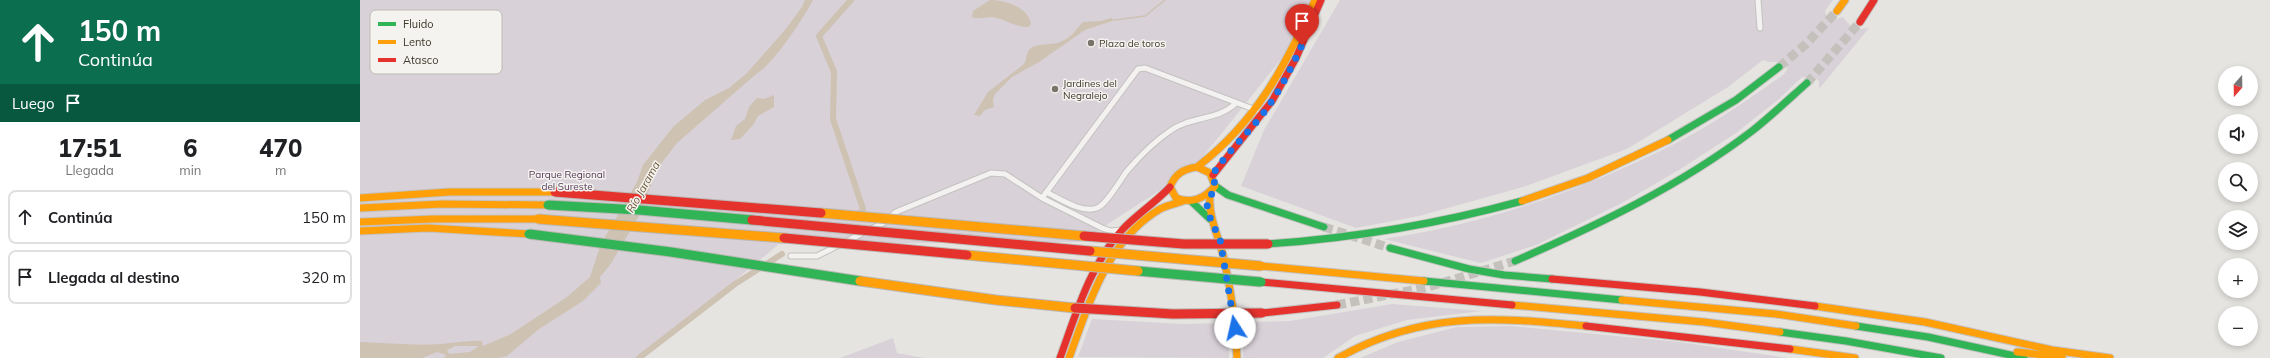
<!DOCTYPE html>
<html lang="es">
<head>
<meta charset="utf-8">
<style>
  body { margin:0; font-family:Mulish,sans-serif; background:#f2f2f2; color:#202124; height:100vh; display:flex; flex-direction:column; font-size:15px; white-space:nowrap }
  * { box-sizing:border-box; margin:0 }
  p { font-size:13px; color:#757577 }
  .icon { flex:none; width:22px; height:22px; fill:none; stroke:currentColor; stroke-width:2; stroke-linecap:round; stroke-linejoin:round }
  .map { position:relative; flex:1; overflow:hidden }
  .drawer { display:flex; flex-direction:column; background:#fff; width:360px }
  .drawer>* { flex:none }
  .guide { background:#0b6e4f; color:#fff; overflow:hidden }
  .needle { width:26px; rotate:200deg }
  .fabs { position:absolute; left:1858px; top:66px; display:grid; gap:8px }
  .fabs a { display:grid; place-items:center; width:40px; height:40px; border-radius:50%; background:#fff; box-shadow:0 2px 6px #0003; font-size:20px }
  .pin { position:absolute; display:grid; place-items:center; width:34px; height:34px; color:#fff; margin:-41px -17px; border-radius:50% 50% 50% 0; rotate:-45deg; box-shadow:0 0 4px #0007 }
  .pin .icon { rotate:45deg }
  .me { position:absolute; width:44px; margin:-22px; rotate:350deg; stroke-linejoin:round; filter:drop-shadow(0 0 3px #0008) }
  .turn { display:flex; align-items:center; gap:14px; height:84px; padding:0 12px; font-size:18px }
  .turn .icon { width:52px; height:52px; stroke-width:2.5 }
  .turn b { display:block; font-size:28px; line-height:34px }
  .then { display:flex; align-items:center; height:38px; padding:0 12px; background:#0003; gap:8px; font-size:15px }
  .eta { display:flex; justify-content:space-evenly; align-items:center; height:68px; text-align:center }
  .eta b { font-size:24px; font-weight:800; line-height:28px }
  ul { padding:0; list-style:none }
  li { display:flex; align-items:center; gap:12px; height:54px; margin:0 8px 6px; padding:0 4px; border:2px solid #e0e0e0; border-radius:8px }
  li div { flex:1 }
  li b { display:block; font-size:15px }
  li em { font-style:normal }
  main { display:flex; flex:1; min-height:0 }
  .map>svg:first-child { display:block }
  .green { fill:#d8d1d8 }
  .water { fill:#cec2b2; fill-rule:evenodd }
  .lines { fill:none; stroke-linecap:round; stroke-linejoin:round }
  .stream { stroke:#cec2b2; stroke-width:1.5 }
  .canal { stroke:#cec2b2; stroke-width:6 }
  .highway-tunnel { stroke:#c4c1bc; stroke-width:9; stroke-dasharray:9 4.5; stroke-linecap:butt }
  .street-casing { stroke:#c4c2c0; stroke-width:7 }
  .fast-casing { stroke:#c4c2c0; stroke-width:9 }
  .slow-casing { stroke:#c4c2c0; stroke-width:9 }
  .jam-casing { stroke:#c4c2c0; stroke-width:9 }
  .street { stroke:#f3f2f0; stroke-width:5 }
  .fast { stroke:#30b455; stroke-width:7 }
  .slow { stroke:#ff9f0a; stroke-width:7 }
  .jam { stroke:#e5322d; stroke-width:7 }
  .fast-bridge-casing { stroke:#bab7b4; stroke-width:11; stroke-linecap:butt }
  .slow-bridge-casing { stroke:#bab7b4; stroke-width:11; stroke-linecap:butt }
  .jam-bridge-casing { stroke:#bab7b4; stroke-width:11; stroke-linecap:butt }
  .fast-bridge { stroke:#30b455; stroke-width:9 }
  .slow-bridge { stroke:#ff9f0a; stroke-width:9 }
  .jam-bridge { stroke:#e5322d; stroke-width:9 }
  .route { stroke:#1a73e8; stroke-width:7; stroke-dasharray:0 12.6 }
  .poi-dot { fill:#78746a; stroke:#f5f3ef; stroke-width:1.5 }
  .labels { text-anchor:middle; stroke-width:3; stroke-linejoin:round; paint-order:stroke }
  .poi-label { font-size:10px; fill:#3d372a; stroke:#f5f3ef; text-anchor:start }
  .park-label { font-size:10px; fill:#533957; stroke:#f5f3ef }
  .water-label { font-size:11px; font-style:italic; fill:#6c5739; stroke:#f5f3ef }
  .key { fill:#f5f3ef; stroke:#bebbb4; stroke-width:1 }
  .key-label { font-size:11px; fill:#3d372a }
</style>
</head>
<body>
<main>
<section class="drawer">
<div class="guide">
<div class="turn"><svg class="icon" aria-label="ahead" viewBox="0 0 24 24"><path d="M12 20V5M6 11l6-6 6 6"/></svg><div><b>150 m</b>Continúa</div></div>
<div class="then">Luego<svg class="icon" aria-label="arrive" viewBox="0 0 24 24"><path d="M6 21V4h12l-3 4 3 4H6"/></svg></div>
</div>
<div class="eta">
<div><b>17:51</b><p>Llegada</p></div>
<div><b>6</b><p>min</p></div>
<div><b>470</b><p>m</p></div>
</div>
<ul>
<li><svg class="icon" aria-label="ahead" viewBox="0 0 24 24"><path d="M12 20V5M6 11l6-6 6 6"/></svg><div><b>Continúa</b></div><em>150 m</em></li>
<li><svg class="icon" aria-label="arrive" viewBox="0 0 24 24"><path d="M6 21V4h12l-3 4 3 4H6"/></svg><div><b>Llegada al destino</b></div><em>320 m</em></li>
</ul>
</section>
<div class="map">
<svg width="1910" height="358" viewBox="0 0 1910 358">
  <rect width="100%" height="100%" fill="#e6e4e1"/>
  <path class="green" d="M0 0H959V12L833 169 720 242 419 244 282 358H0Z
    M980 0H1473L1465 11 1467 18 1473 20 1483 17C1491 28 1496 30 1509 28L1459 89V81L1452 75 1441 78 1419 99 1376 133 1319 170 1262 203 1176 245 1121 263 1024 239C1126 224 1224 190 1316 143 1354 124 1389 99 1423 75L1427 70 1426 62H1409L1403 60 1368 87 1267 149 1163 187 1059 216 996 228 881 186 904 130Z
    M1032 304 1122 311 1047 320 995 336 963 358H883V322L930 321Z
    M732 319 823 324 868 323 869 358 718 357Z
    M1150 326 1319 342 1428 358H1000L1038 342 1097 327Z
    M533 338 537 353 564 358H480Z"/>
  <path class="water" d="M445 0H453C443 19 413 65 395 75L317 143 297 169 279 216 250 265 240 277 241 283 223 301 179 329 147 356 137 358H79H84L86 355 77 352 62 358H0V342C27 343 55 346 81 344 95 343 108 340 122 341L123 346 151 334 207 297 230 277 241 244 277 182 283 165 313 127 345 100 369 88 387 73 425 30 442 7ZM95 346H119L110 352 89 354 87 350Z
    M630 0C645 0 668 7 671 24L668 27C654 27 643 18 631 17 624 17 619 20 612 17L613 11Z
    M751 18 755 20 725 30 679 62 652 77 635 94 633 100 634 107 625 110 620 116 614 115 628 92 664 64C667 59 666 53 669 50 676 42 690 46 700 42 713 37 715 30 723 22L741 21Z
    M414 95V107L398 116 393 125 380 139 371 140 376 126 385 119 389 107 397 98 404 99Z"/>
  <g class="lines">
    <path class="stream" d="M755 20 785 16 805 0"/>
    <path class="canal" d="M491 0 459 36 474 72 473 119 503 209 501 212
      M279 358 375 284 422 254"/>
    <path class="highway-tunnel" d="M1419 67 1446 44 1477 11
      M1447 83 1500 22
      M964 227 1030 248
      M977 305 1068 287 1155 261"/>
    <defs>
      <path id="street" d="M1398 0 1400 28
        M686 192C699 198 722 214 737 208 746 205 761 179 767 171 779 157 795 141 810 131 830 116 858 121 876 103
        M761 230 751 231 742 228 682 198 778 69 785 68 896 110
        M431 256H457L523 223 536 212 631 173 645 174 682 198"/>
      <path id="fast" d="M1308 140 1376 100 1419 67
        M855 186 868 195 964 227
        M832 202 850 219
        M908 244C995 238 1078 224 1162 201
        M1030 248 1109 269 1144 275 1192 279
        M1155 261C1238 225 1320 186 1392 131 1411 116 1429 99 1447 83
        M1064 281 1262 300
        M1496 326 1568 337 1664 358
        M1420 332 1486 341 1581 358"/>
      <path id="slow" d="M1477 11 1485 0
        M837 167C896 122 925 67 955 0
        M837 167 850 173 855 186C844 199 832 204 816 198L810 187C815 174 823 169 837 167Z
        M850 195C848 216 858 235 863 255 871 289 876 323 877 358
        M0 198 89 192H195
        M1162 201 1228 178 1308 140
        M0 208 82 204 188 205
        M0 222 73 219H178
        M0 231 68 228 169 234
        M901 266 1064 281
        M1262 300 1416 314 1496 326
        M1152 305 1344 322 1420 332
        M1455 306 1565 322 1692 350 1750 358
        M1430 349 1495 358
        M1657 352 1702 357
        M709 358C729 304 747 240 800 209 807 205 815 204 823 201
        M978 358C1062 311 1133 317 1226 326"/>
      <path id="jam" d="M1500 22 1514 0
        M853 175 912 101 936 58 961 0
        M1192 279 1340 292 1455 306
        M901 282 1152 305
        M902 313 977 305
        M1226 326 1430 349
        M700 358C716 314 730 265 762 230 777 214 795 203 810 187"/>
    </defs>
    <use href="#street" class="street-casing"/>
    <use href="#fast" class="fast-casing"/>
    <use href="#slow" class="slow-casing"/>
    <use href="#jam" class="jam-casing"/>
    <use href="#street" class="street"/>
    <use href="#fast" class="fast"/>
    <use href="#slow" class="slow"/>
    <use href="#jam" class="jam"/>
    <defs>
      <path id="fast-bridge" d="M188 205 279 210 392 220
        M169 234 311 252 500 281
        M778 271 901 282"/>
      <path id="slow-bridge" d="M461 213 724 236
        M178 219 424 238
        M730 251 901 266
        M607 255 778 271
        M500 281 636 300 715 308"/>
      <path id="jam-bridge" d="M195 192 461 213
        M392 220 730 251
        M724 236 824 244H908
        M424 238 607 255
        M715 308 813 314 902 313"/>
    </defs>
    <use href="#fast-bridge" class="fast-bridge-casing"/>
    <use href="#slow-bridge" class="slow-bridge-casing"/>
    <use href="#jam-bridge" class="jam-bridge-casing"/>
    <use href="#fast-bridge" class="fast-bridge"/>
    <use href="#slow-bridge" class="slow-bridge"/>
    <use href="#jam-bridge" class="jam-bridge"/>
  </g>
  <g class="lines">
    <path class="route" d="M875 328 860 239 851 221 847 205 855 186 853 174C867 153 886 135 902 115 918 94 931 69 942 45"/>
  </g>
  <g class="poi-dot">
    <circle cx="731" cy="43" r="4"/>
    <circle cx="695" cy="89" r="4"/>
  </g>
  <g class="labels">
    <g class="poi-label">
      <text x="739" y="47">Plaza de toros</text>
      <text x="703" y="87">Jardines del<tspan x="703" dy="12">Negralejo</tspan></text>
    </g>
    <g class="park-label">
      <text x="207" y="178">Parque Regional<tspan x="207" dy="12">del Sureste</tspan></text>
    </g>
    <g class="water-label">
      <text transform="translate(283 187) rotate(-61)" y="4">Río Jarama</text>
    </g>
  </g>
  <rect x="10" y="10" width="132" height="64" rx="6" class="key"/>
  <rect x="18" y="22" width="18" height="4" fill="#30b455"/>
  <rect x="18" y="40" width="18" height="4" fill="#ff9f0a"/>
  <rect x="18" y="58" width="18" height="4" fill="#e5322d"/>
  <g class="key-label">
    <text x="43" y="28">Fluido</text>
    <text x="43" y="46">Lento</text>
    <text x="43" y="64">Atasco</text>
  </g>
</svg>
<div class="fabs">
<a><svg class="needle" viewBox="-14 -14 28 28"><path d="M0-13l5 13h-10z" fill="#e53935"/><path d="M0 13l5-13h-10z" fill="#757577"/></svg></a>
<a><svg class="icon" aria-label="sound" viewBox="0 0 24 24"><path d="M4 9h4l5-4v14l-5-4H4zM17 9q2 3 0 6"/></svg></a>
<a><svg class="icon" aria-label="search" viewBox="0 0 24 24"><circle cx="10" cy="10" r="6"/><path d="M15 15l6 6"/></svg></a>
<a><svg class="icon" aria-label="layers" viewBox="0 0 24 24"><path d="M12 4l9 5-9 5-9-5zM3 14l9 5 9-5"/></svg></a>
<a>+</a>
<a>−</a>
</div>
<div class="pin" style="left:942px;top:45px;background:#d93025"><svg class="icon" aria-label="arrive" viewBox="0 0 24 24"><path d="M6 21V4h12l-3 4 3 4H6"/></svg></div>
<svg class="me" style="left:875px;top:328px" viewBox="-20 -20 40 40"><circle r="19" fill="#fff"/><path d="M0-13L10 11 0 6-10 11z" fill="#1a73e8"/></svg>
</div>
</main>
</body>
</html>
